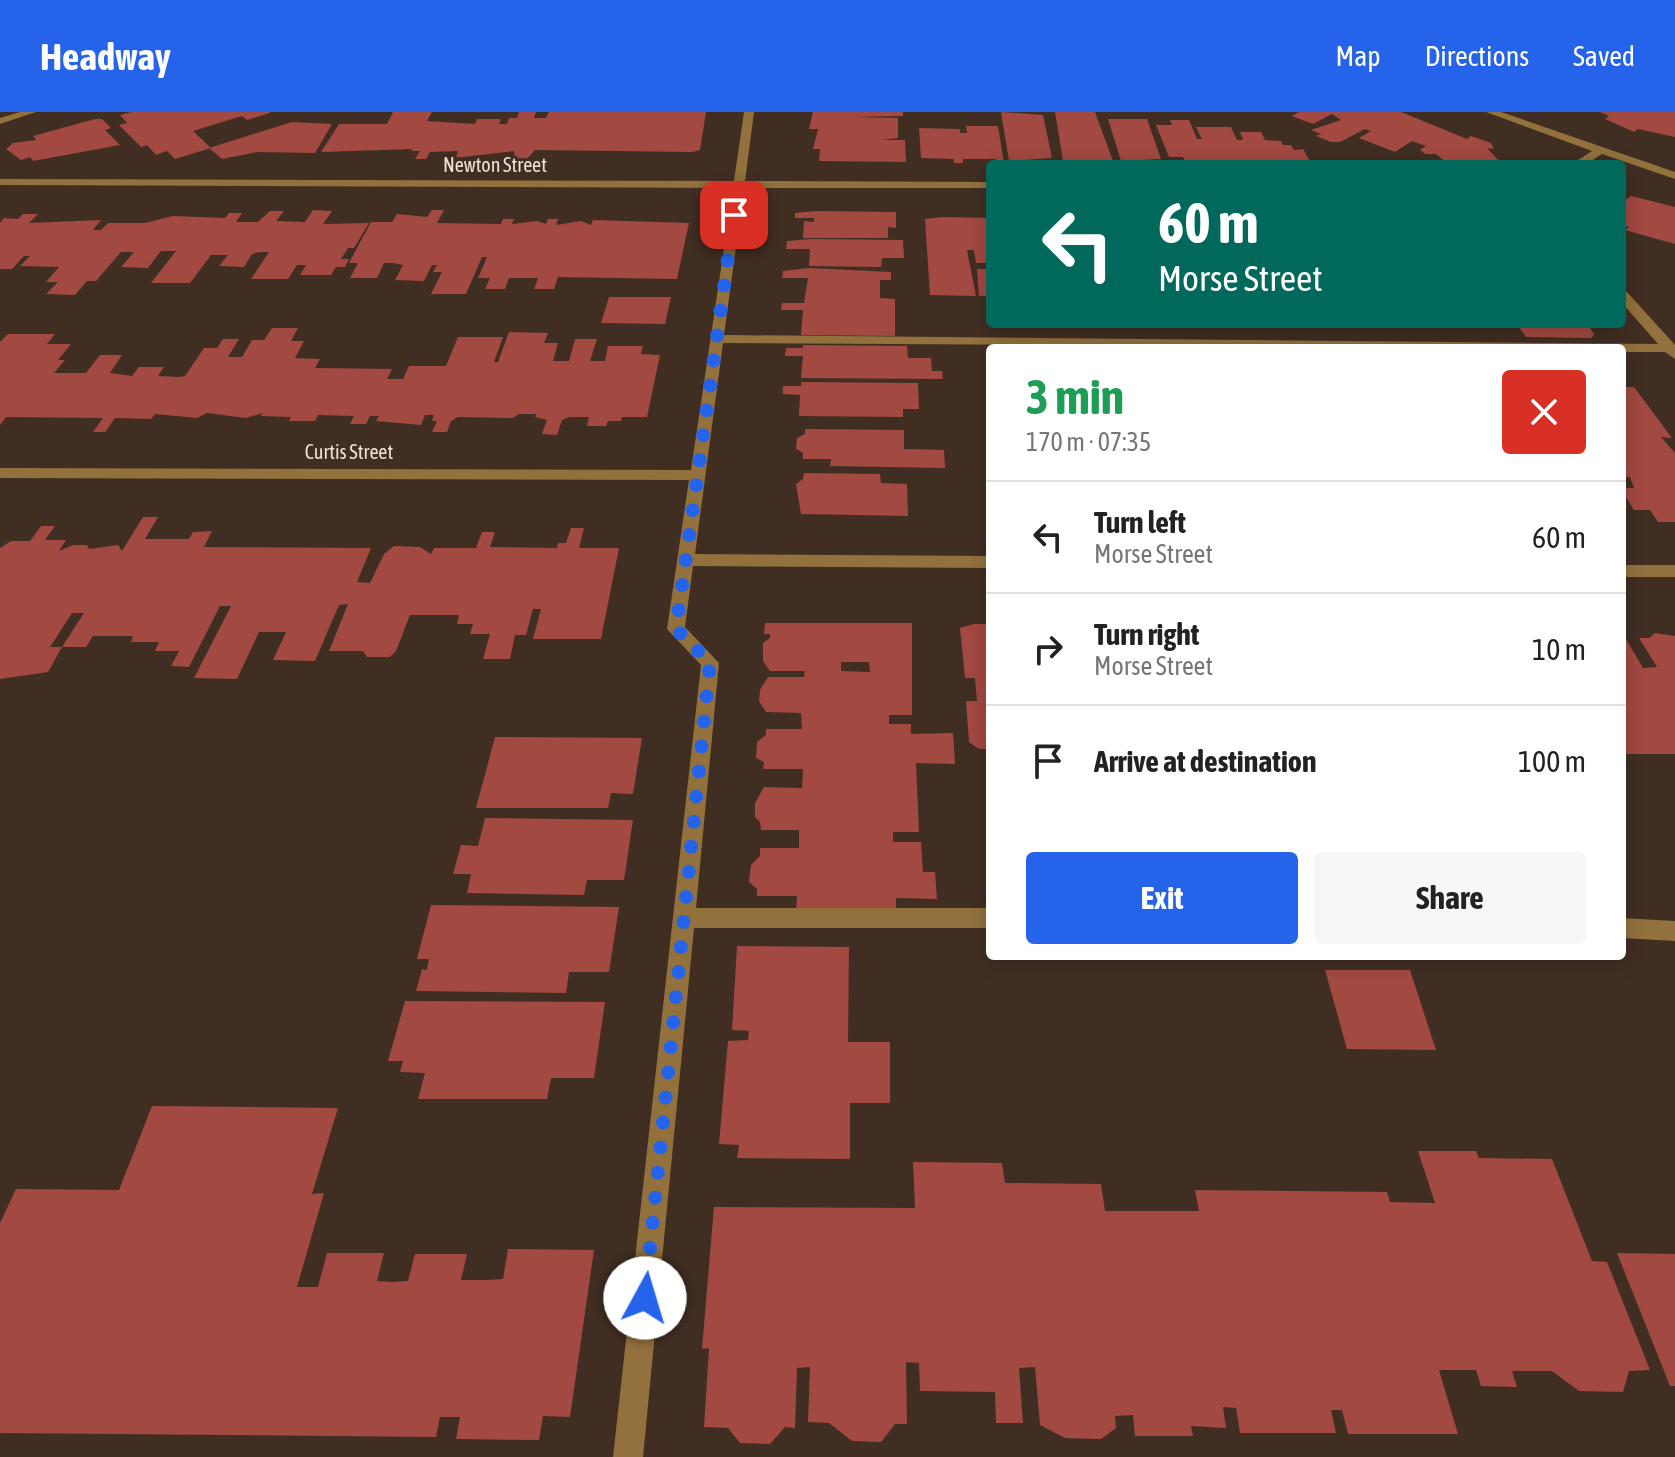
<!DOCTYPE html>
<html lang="en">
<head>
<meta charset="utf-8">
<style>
  body { margin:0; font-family:"Asap Condensed",sans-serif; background:#f6f6f6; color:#222; height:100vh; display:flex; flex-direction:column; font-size:30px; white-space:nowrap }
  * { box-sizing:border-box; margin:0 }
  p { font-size:26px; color:#767676 }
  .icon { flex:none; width:44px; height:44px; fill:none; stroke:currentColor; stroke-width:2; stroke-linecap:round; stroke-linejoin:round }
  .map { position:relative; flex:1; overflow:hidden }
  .sheet { position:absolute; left:986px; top:232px; width:640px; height:616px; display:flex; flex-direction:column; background:#fff; border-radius:8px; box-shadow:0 4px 20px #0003 }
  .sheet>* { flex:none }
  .guide { position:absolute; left:986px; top:48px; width:640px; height:168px; border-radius:8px; box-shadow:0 4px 20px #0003; background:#00695c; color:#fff; overflow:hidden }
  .pin { position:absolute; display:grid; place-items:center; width:68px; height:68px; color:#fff; margin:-34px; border-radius:16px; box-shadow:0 4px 12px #0006 }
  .me { position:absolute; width:88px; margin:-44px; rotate:6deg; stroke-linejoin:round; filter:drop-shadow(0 0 6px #0008) }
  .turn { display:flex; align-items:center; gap:28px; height:168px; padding:0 40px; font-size:36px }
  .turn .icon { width:104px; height:104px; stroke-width:2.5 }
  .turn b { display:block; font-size:56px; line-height:68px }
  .round { display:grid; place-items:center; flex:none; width:84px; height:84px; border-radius:8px; background:#f6f6f6 }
  .summary { display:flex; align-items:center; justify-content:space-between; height:136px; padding:0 40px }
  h1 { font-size:48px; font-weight:700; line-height:60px; color:#1e9e55 }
  .cta { display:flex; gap:16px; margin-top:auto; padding:16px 40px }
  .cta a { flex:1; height:92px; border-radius:8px; background:#2563eb; color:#fff; font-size:32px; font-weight:700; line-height:92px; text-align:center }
  .cta a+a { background:#f6f6f6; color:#222 }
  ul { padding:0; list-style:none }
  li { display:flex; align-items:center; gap:24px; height:112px; padding:0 40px; border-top:2px solid #e0e0e0 }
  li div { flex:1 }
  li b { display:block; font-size:30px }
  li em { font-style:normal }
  header { display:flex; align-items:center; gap:48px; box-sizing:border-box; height:112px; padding:0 40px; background:#2563eb; color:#fff }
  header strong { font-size:38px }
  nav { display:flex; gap:44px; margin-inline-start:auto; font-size:28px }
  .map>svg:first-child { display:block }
  .building { fill:#a24942; fill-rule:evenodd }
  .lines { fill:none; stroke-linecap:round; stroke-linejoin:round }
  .minor { fill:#92713d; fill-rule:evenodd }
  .route { stroke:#2563eb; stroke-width:14; stroke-dasharray:0 25.2 }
  .labels { text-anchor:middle; stroke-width:6; stroke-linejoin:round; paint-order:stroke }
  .far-street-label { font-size:20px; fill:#ede0d9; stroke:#412e23 }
</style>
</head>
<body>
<header>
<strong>Headway</strong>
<nav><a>Map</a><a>Directions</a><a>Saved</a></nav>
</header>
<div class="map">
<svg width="1675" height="1345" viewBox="0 0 1675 1345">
  <rect width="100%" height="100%" fill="#412e23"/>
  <path class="building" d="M132 0H270V1L247 8 242 4 193 19 211 36 175 47 167 39 156 43 147 33 141 35 119 13 127 11 120 3Z
    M393 0H432L427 9 475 12 477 7H501L499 12H507L509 6H517L519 0H536L534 6H546L549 0H706L700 38 692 40 535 38 525 49 515 48 514 39 463 45H456L458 39 430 40 426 47H415L420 39H411L412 37 321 40 339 12H387Z
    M813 0H903V4L853 5 898 6V26L881 28H905L906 50 819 49 820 37H813L818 17H809Z
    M1001 0 1043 3 1052 46 1009 49Z
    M1055 0H1095L1113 49H1063Z
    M1299 0H1401L1467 27 1471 24 1491 31 1494 37 1487 36 1499 49 1448 52 1436 42H1425L1420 38 1426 34 1412 29 1395 40 1359 26 1371 19 1365 17 1340 30H1331L1316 24 1321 22 1311 18 1341 8 1332 2 1313 12 1292 4Z
    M1600 0H1675V25L1638 17 1634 20 1605 7 1609 4Z
    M95 7H102L111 16 105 18 120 33 33 49 30 45 21 48 6 37 13 31 36 28 33 24Z
    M1108 7H1147L1161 47 1121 49Z
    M1170 8H1189L1197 27H1202L1196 15H1231L1237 28H1243L1240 20H1261L1265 28 1281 29 1283 33H1291L1294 38 1303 37 1310 49 1255 52 1193 49 1194 52H1186L1183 45H1169L1156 13H1172Z
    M292 10 332 12 315 41 257 40 222 47 209 36Z
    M966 14H998L1004 51H996L995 47H963V51H954V47L921 46 919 16 960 17V21H967Z
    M1631 84 1675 95V132L1625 118 1629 115 1622 112 1625 101 1622 100V90Z
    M313 98 332 99 323 112 369 111 354 136H348L341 147H349L345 155H336L331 163H300L306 153H297L288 167H251L269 140H260L252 142 244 155 219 154 228 143H211L190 171H151L176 139H161L148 156 121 155 134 140H121L96 169H87L75 183 46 182 58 170H46L59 155 20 154 30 144H24L12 157H0V111L4 106 18 107 23 102H38L29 111 101 108 93 118H101L108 111H145L173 104 225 106 229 101H242L236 110H258L270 99H284L276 109 305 110Z
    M432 98H444L437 111 501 112 503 107H514L512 112 537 109 546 112 548 107H558L556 113 581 109 591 113 593 108 689 111 677 167 558 165 554 177H534L538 166H509L505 177H485L490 166H478L487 145H482L466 182H431L442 160H433L437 153H432L424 169 395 168 403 153 393 151H384L377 166H350L358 151H349L371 110H392L397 102 427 105Z
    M896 100V116L888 115V126H803L804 109 814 110V106H795V101L816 99Z
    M943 105 990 106V184H979L977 157H987V151H976L974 138H967L976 184 930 183 925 107Z
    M811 127 903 128 904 146H882L881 155 809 154 810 137H786L787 129Z
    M809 156 891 160V168H880V186L895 187V224L801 223 803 198H781L782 191H804L808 166H782L783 159Z
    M609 185H671L665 212 601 211Z
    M1517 212H1587L1594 222 1592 226 1526 225Z
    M272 216H298L291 229H304L295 246 320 247 315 256 392 257 387 267H403L409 254H446L458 225H503L494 250H498L509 220 548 221 544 231H558L553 249H569L575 227H597L590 249H605L608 234H643L641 242 660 243 647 305H622L621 309H608L606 314H587L589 305H569L562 308 557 323 542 322 547 308 535 305 536 302H519L513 306 458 305 451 309 447 320H432L437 309H432L434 303H425L421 313 376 309 379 304H370L366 312H350L354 304 318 303 315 309H289L291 305 261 304 263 301 246 306 207 301 197 306 155 302 151 307 115 306 105 320H93L103 306 6 305 0 313V230L8 222H55L47 232H71L58 248H65L54 261H86L100 243H122L110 261 132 264 139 255H164L158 264 180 265 185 264 204 236H217L223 227H239L228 245H242L252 228H264Z
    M803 233 907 234 908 246H931L932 259H942L943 267 801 266 803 244H785L786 236H803Z
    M801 270 918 271 919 297H903V305L799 304 800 283 783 282V274H801Z
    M1622 275H1634L1672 326 1661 325 1675 341V410H1658L1650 398H1634L1622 379V376H1634L1630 365H1622Z
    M805 317 904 318V337L944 338 945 356 830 354 831 347H803V341L796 337 797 326 805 322Z
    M804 361 880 362 881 371 907 372 908 404 801 402 796 372 803 367Z
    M143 405H158L145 427H189L193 420 212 419 204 435 371 436 357 470 370 471 384 442 394 434 420 435 431 442 434 436H476L482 420H495L490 435 557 436 558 431H566L571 416H584L579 436H619L601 527H533L541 497H533L526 523H515L510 547H483L490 522H470L473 512H457L459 503H410L396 539 390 545H367L363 539H329L348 492 339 493 315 549 273 548 286 520H259L237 567 194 566 231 494H220L189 555 171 554 179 539H155L159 530H131L133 524H93L86 535H62L84 501H72L50 535H62L48 560 0 567V436L11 429H30L41 414H55L45 428H66L59 439 73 433H87L89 437 118 433 122 439Z
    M765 511H912V603H889V612H911V622L953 621 955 652 916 651 919 720H893V730H921L923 760H935L937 787 896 786V800H796L797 784H757V777L749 770 751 753 760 744V736H799V718H761L760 710 755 705V691L764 675 802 676 803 657H763L764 650 756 646 757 630 766 623V617H802L801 601 766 600 759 589 760 578 768 565H804L805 559H770L763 549V531L770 526V522H764ZM841 550H869L870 560 841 559Z
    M974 512H990V637H979L969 630 966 589H977L975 566H965L960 516Z
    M1655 521 1675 524V642H1622V527H1626L1643 556 1657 555 1639 526H1649Z
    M495 625 642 626 633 682 611 681 608 696H476Z
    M485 706 633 708 624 768H587L584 783 467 781 471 762H453L461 733 478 734Z
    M431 793 619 795 609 860H569L566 881 416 879 422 857 427 858 429 847H417Z
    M737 834 849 835 848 930H890V991H850V1047L737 1046 739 1033 719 1032 728 929 748 928 749 919 732 918Z
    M1325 858H1410L1436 938 1347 937Z
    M405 889 605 890 594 966H551L547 987H418L425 961 400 960 403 949H388Z
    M152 994 338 996 312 1082 324 1081 297 1175H318L327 1141H384L377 1169 392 1170 408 1169 415 1142H467L461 1168H487L503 1167 508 1137 594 1138 570 1305 543 1304 539 1328 456 1327 460 1305H440L436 1325 0 1321V1111L16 1077 119 1078Z
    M1418 1039H1476L1479 1046 1552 1047 1592 1149 1607 1150 1650 1258 1629 1259 1623 1280 1579 1279 1552 1259H1512L1517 1275 1481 1274 1476 1258H1439L1458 1322H1348L1342 1298H1331L1336 1321H1240L1236 1296 1223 1295 1226 1316 1191 1314 1193 1324H1135L1133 1303 1115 1304 1116 1316 1101 1327 1065 1326 1040 1313 1035 1255 1019 1256 1023 1311H996L995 1280 920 1279 919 1251 906 1250 907 1312H895L881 1330 852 1329 829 1311 808 1310 810 1255 797 1256 795 1316 785 1315 770 1332 740 1331 728 1316 704 1315 709 1236 702 1237 714 1095 915 1096 913 1050 1002 1051 1005 1071 1101 1072 1105 1099H1199L1195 1078 1387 1080 1390 1090 1435 1091Z
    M1617 1141 1675 1142V1274H1670Z"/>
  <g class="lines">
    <path class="minor" d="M20 0H36L0 12V6Z
      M744 0H754L745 69 990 70V76H744L724 223 1658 232 1622 191V179L1627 180 1675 233V247L1665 240H1622V236L723 231 695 442 990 444V456L693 454 685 515 719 551 696 796H990V816H694L643 1345H613L701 553 667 517 689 368 0 366V356L691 358 733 76 0 73V67L734 69Z
      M1486 0H1501L1675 60V67L1602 42 1586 52H1572L1592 39Z
      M1622 453H1675V465H1622Z
      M1622 806 1675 809V829L1622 826Z"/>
  </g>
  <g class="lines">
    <path class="route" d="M645 1186 710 551 676 517 734 103"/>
  </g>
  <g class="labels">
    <g class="far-street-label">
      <text x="495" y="60">Newton Street</text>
      <text x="349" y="347">Curtis Street</text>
    </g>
  </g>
</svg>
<div class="pin" style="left:734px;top:103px;background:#d93025"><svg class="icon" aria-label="arrive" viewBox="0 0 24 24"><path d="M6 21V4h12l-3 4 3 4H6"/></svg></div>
<svg class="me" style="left:645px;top:1186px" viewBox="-20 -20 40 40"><circle r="19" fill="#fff"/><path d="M0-13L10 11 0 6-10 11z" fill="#2563eb"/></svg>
<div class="guide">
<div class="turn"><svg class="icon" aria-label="left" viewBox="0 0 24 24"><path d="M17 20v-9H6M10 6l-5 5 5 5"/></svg><div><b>60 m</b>Morse Street</div></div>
</div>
<section class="sheet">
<div class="summary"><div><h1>3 min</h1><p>170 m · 07:35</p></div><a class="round" style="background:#d93025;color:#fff"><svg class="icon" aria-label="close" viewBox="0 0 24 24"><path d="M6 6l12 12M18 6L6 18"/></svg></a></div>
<ul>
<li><svg class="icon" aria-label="left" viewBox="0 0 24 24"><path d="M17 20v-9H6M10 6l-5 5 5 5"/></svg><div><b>Turn left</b><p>Morse Street</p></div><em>60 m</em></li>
<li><svg class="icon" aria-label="right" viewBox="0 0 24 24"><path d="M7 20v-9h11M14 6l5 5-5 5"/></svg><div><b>Turn right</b><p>Morse Street</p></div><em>10 m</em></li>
<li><svg class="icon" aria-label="arrive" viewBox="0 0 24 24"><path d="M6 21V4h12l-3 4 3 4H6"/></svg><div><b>Arrive at destination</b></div><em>100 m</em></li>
</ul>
<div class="cta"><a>Exit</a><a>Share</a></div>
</section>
</div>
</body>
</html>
